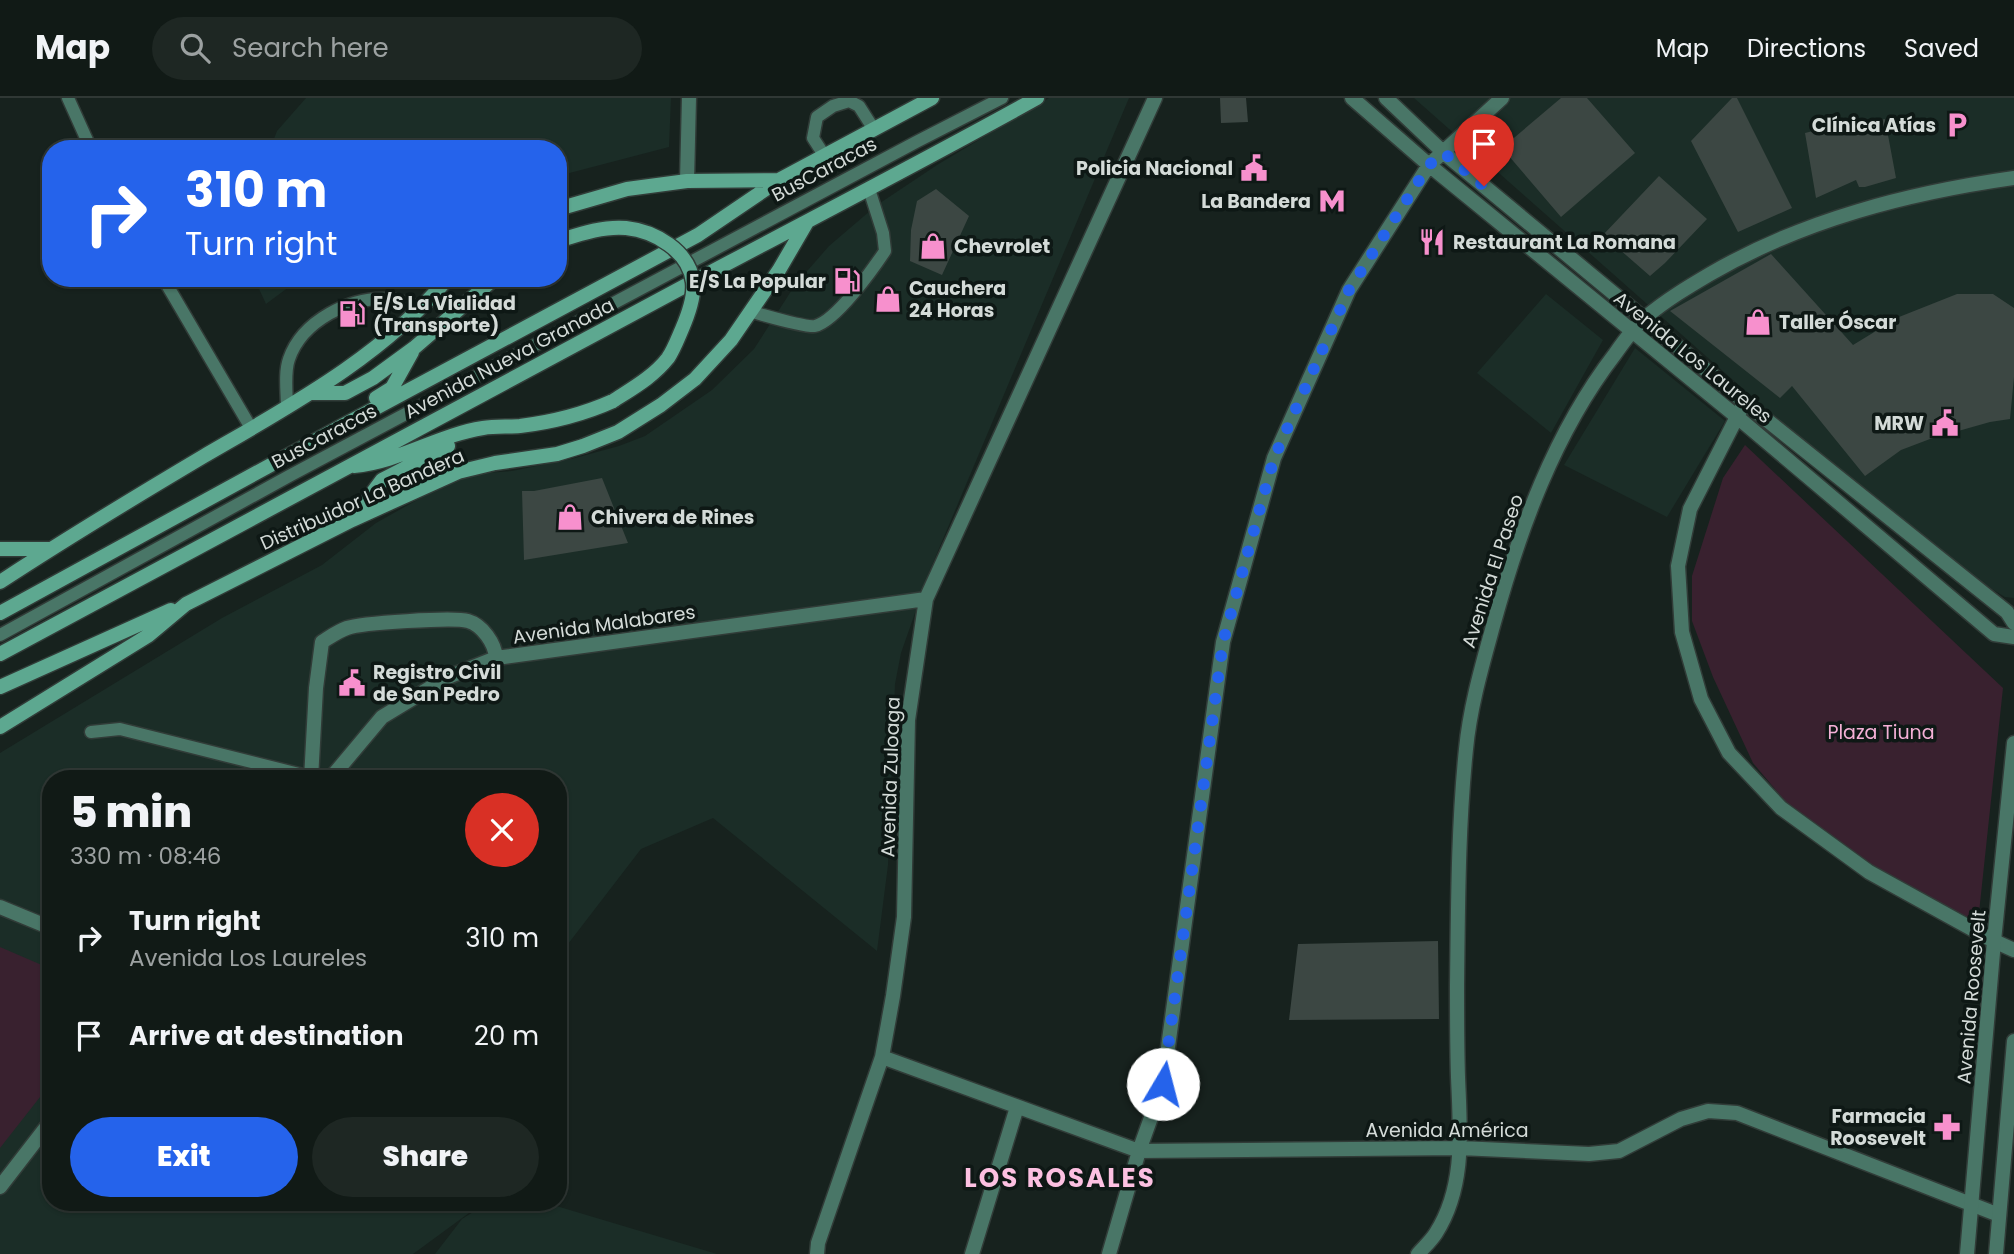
<!DOCTYPE html>
<html lang="en">
<head>
<meta charset="utf-8">
<style>
  body { margin:0; font-family:Poppins,sans-serif; background:#1e2723; color:#f1f3f6; height:100vh; display:flex; flex-direction:column; font-size:26px; white-space:nowrap }
  * { box-sizing:border-box; margin:0 }
  p { font-size:23px; color:#9ca1a1 }
  .icon { flex:none; width:38px; height:38px; fill:none; stroke:currentColor; stroke-width:2; stroke-linecap:round; stroke-linejoin:round }
  .map { position:relative; flex:1; overflow:hidden }
  .side { position:absolute; left:42px; top:672px; width:525px; height:441px; display:flex; flex-direction:column; background:#111a16; border-radius:28px; box-shadow:0 2px 5px #0004,0 0 0 2px #303835 }
  .side>* { flex:none }
  .hud { position:absolute; left:42px; top:42px; width:525px; height:147px; border-radius:28px; box-shadow:0 2px 5px #0004,0 0 0 2px #303835; background:#2563eb; color:#fff; overflow:hidden }
  .pin { position:absolute; display:grid; place-items:center; width:60px; height:60px; color:#fff; margin:-72px -30px; border-radius:50% 50% 50% 0; rotate:-45deg; box-shadow:0 0 7px #0007 }
  .pin .icon { rotate:45deg }
  .me { position:absolute; width:77px; margin:-38px; rotate:8deg; stroke-linejoin:round; filter:drop-shadow(0 0 5px #0008) }
  .turn { display:flex; align-items:center; gap:24px; height:147px; padding:0 28px; font-size:32px }
  .turn .icon { width:91px; height:91px; stroke-width:2.5 }
  .turn b { display:block; font-size:49px; line-height:60px }
  .round { display:grid; place-items:center; flex:none; width:74px; height:74px; border-radius:37px; background:#1e2723 }
  .head { display:flex; align-items:center; justify-content:space-between; height:119px; padding:0 28px }
  h1 { font-size:42px; font-weight:800; line-height:52px }
  .cta { display:flex; gap:14px; margin-top:auto; padding:14px 28px }
  .cta a { flex:1; height:80px; border-radius:42px; background:#2563eb; color:#fff; font-size:28px; font-weight:800; line-height:80px; text-align:center }
  .cta a+a { background:#1e2723; color:#f1f3f6 }
  ul { padding:0; list-style:none }
  li { display:flex; align-items:center; gap:21px; height:98px; padding:0 28px }
  li div { flex:1 }
  li b { display:block; font-size:26px }
  li em { font-style:normal }
  header { display:flex; align-items:center; gap:42px; box-sizing:border-box; height:98px; padding:0 35px; background:#111a16; border-bottom:2px solid #303835 }
  header strong { font-size:33px }
  nav { display:flex; gap:38px; margin-inline-start:auto; font-size:24px }
  .search { width:490px; height:63px; background:#1e2723; display:flex; align-items:center; gap:18px; box-sizing:border-box; padding:0 24px; border-radius:38px; color:#9ca1a1; font-size:26px }
  .map>svg:first-child { display:block }
  .built { fill:#1b2d27 }
  .green { fill:#39212f }
  .building { fill:#3c4743 }
  .lines { fill:none; stroke-linecap:round; stroke-linejoin:round }
  .service-casing { stroke:#313c38; stroke-width:15 }
  .minor-casing { stroke:#313c38; stroke-width:17 }
  .tertiary-casing { stroke:#313c38; stroke-width:17 }
  .secondary-casing { stroke:#313c38; stroke-width:17 }
  .service { stroke:#497667; stroke-width:12 }
  .minor { stroke:#497667; stroke-width:14 }
  .tertiary { stroke:#497667; stroke-width:14 }
  .secondary { stroke:#5da890; stroke-width:14 }
  .secondary-bridge-casing { stroke:#313c38; stroke-width:17; stroke-linecap:butt }
  .secondary-bridge { stroke:#5da890; stroke-width:14 }
  .route { stroke:#2563eb; stroke-width:12; stroke-dasharray:0 21.6 }
  .labels { text-anchor:middle; stroke-width:7; stroke-linejoin:round; paint-order:stroke }
  .poi-label { font-size:19px; font-weight:bold; fill:#d4dbd8; stroke:#0e1815; text-anchor:start }
  .street-label { font-size:19px; fill:#d4dbd8; stroke:#0e1815 }
  .park-label { font-size:19px; fill:#f4b0d6; stroke:#0e1815 }
  .district-label { font-size:26px; font-weight:bold; letter-spacing:2px; fill:#fcc0e1; stroke:#0e1815 }
</style>
</head>
<body>
<header>
<strong>Map</strong>
<div class="search"><svg class="icon" aria-label="search" viewBox="0 0 24 24"><circle cx="10" cy="10" r="6"/><path d="M15 15l6 6"/></svg>Search here</div>
<nav><a>Map</a><a>Directions</a><a>Saved</a></nav>
</header>
<div class="map">
<svg width="2014" height="1156" viewBox="0 0 2014 1156">
  <rect width="100%" height="100%" fill="#17221e"/>
  <path class="built" d="M306 0H671L669 49 558 78V51H495L490 45 481 51H270L277 33Z
    M1049 0H1129L930 472 901 555 895 586 888 767 877 853 713 720 641 751 568 846 558 868V681H51V1104H477L473 1112 413 1156H0V655L222 520 322 467 376 425 433 393 472 376 512 373 575 360 619 348 645 338 712 292 754 251 795 187 829 148 877 107 937 67Z
    M1414 0H2014V500L2005 499 1972 479 1915 435 1871 396 1776 320Z
    M254 180H301L266 206Z
    M1546 196 1603 242 1551 335 1477 275Z
    M1635 250 1725 323 1667 419 1564 367Z
    M489 1104H543L717 1156H435L462 1121Z"/>
  <path class="green" d="M1745 347 2003 590 1978 824 1892 782 1829 746 1786 704 1753 665 1713 579 1692 523V478L1723 380Z
    M0 849 51 871V985L0 1050Z"/>
  <path class="building" d="M1220 0H1246L1248 24 1221 25Z
    M1561 0H1587L1635 55 1561 119 1502 50Z
    M1732 0H1737L1792 110 1738 134 1691 43Z
    M1885 21 1896 80 1865 89H1859L1856 82 1816 100 1805 35 1837 27Z
    M1659 78 1707 121 1665 165 1650 178 1603 137Z
    M936 91 969 118 942 177 910 163 911 132 917 103Z
    M1771 156 1853 247 1899 219 1957 196H1993L2014 210V279L2010 321 1990 324 1930 341 1901 352 1865 378 1792 288 1780 300 1670 213Z
    M602 380 628 445 524 462 522 393H534Z
    M1438 843 1439 921 1289 922 1298 846Z"/>
  <g class="lines">
    <defs>
      <path id="service" d="M68 0 91 51
        M824 57 813 40 817 19 833 8 849 3 859 8 873 30
        M163 180 251 330
        M752 214C764 217 806 230 815 228 836 223 873 171 885 153L883 135 869 91
        M287 310C287 295 284 275 289 261 302 223 350 198 390 201 400 202 411 207 421 210
        M0 537 291 377 918 43 1002 0
        M91 634 120 631 311 679"/>
      <path id="minor" d="M1352 0 1429 67 1736 318 1994 536 2014 539
        M1386 0 1444 55 1758 315 2007 514 2014 525
        M687 83 689 0
        M1741 311 1690 411 1678 468 1682 534 1701 601 1729 655 1781 710 1869 774 1994 843 2014 852
        M311 681 316 590 322 544C330 539 338 533 347 530 361 525 453 519 468 523 482 527 495 545 496 560
        M330 681 382 619 448 579 496 560 926 501
        M0 809 51 830
        M882 959 1139 1053 1460 1050 1589 1056 1619 1053 1681 1021 1708 1013 1737 1015 1999 1117
        M0 1089 51 1023
        M817 1156 818 1145 882 959 893 898 904 819 908 622 926 501 1155 0
        M972 1156 1017 1009
        M1109 1156 1139 1053 1163 986 1223 544 1274 360 1349 192 1429 67 1502 0
        M1418 1156C1424 1149 1431 1143 1436 1135 1466 1088 1460 1031 1458 979 1457 948 1457 918 1457 888 1458 809 1458 729 1466 651 1470 609 1482 568 1493 528 1519 433 1554 335 1615 256 1624 243 1634 229 1646 219 1666 202 1688 189 1710 176 1803 122 1908 95 2014 80"/>
      <path id="tertiary" d="M1967 1156 1994 843 2014 645
        M1996 1156 2014 943"/>
      <path id="secondary" d="M558 111 627 91 687 83 778 82
        M312 295H345L373 280 414 250 495 180
        M376 300 392 290 412 254
        M354 368C399 364 438 337 483 330 495 328 508 329 520 328 553 324 584 316 613 303
        M353 421 382 382 448 348
        M0 451H50
        M0 484C67 440 135 399 204 358 290 308 383 258 448 180
        M0 515 342 328 698 137 779 82 932 0
        M0 556C227 433 455 311 683 189 801 126 920 65 1037 0
        M0 589 171 512
        M0 629 149 537 186 506 352 422 458 374 495 365 557 356 583 348 618 334 661 307 695 281 731 242 779 172 807 124"/>
    </defs>
    <use href="#service" class="service-casing"/>
    <use href="#minor" class="minor-casing"/>
    <use href="#tertiary" class="tertiary-casing"/>
    <use href="#secondary" class="secondary-casing"/>
    <use href="#service" class="service"/>
    <use href="#minor" class="minor"/>
    <use href="#tertiary" class="tertiary"/>
    <use href="#secondary" class="secondary"/>
    <defs>
      <path id="secondary-bridge" d="M558 143C580 136 603 128 626 130 655 133 689 153 693 184 695 199 688 217 682 231 678 240 674 251 668 260 653 279 633 290 613 303"/>
    </defs>
    <use href="#secondary-bridge" class="secondary-bridge-casing"/>
    <use href="#secondary-bridge" class="secondary-bridge"/>
  </g>
  <g class="lines">
    <path class="route" d="M1163 986 1223 544 1274 360 1349 192 1429 67 1444 55 1484 88"/>
  </g>
  <defs>
    <symbol id="parking-bare" viewBox="-9 -9 18 18"><path d="M-3.5-5.5H1a3.5 3.5 0 0 1 0 7H-1V5.5H-3.5ZM-1-3.4V-.6H.8a1.4 1.4 0 0 0 0-2.8Z" fill="#f790cd" stroke="#0e1815" stroke-width="2.5" paint-order="stroke"/></symbol>
    <symbol id="civic-bare" viewBox="-9 -9 18 18"><path d="M-.6-6.5H3V-4.5H.6V-3L4-1V1h2V6H-6V1h2V-1L-.6-3ZM-1.2 2.5V6h2.4V2.5Z" fill="#f790cd" stroke="#0e1815" stroke-width="2.5" paint-order="stroke"/></symbol>
    <symbol id="metro-bare" viewBox="-9 -9 18 18"><path d="M-5.5 5V-5H-3L0 0L3-5H5.5V5H3V-.5L0 4L-3-.5V5Z" fill="#f790cd" stroke="#0e1815" stroke-width="2.5" paint-order="stroke"/></symbol>
    <symbol id="restaurant-bare" viewBox="-9 -9 18 18"><path d="M-5-6h1v4h1v-4h1v4h1v-4h1v5L-1.5 .5V6h-2V.5L-5-1ZM5-6V6H3V1.5H1.5Q1.5-4 5-6Z" fill="#f790cd" stroke="#0e1815" stroke-width="2.5" paint-order="stroke"/></symbol>
    <symbol id="shop-bare" viewBox="-9 -9 18 18"><path d="M-5-2.5h2.3a2.7 3.5 0 0 1 5.4 0H5L5.5 6h-11ZM-1.5-2.5h3a1.5 2.3 0 0 0-3 0Z" fill="#f790cd" stroke="#0e1815" stroke-width="2.5" paint-order="stroke"/></symbol>
    <symbol id="fuel-bare" viewBox="-9 -9 18 18"><path d="M-5.5-6h7V0h2V4h1.3V-2.5L3-4.5l.8-.8L6-3V5H2.5V1h-1V6h-7ZM-4.2-4.7v3.2H.2V-4.7Z" fill="#f790cd" stroke="#0e1815" stroke-width="2.5" paint-order="stroke"/></symbol>
    <symbol id="pharmacy-bare" viewBox="-9 -9 18 18"><path d="M-2-6h4v4h4v4h-4v4h-4v-4h-4v-4h4Z" fill="#f790cd" stroke="#0e1815" stroke-width="2.5" paint-order="stroke"/></symbol>
  </defs>
  <g fill-rule="evenodd">
    <use href="#parking-bare" x="1938" y="8" width="38" height="38"/>
    <use href="#civic-bare" x="1235" y="51" width="38" height="38"/>
    <use href="#metro-bare" x="1313" y="84" width="38" height="38"/>
    <use href="#restaurant-bare" x="1413" y="125" width="38" height="38"/>
    <use href="#shop-bare" x="914" y="129" width="38" height="38"/>
    <use href="#fuel-bare" x="828" y="164" width="38" height="38"/>
    <use href="#shop-bare" x="869" y="182" width="38" height="38"/>
    <use href="#fuel-bare" x="333" y="197" width="38" height="38"/>
    <use href="#shop-bare" x="1739" y="205" width="38" height="38"/>
    <use href="#civic-bare" x="1926" y="306" width="38" height="38"/>
    <use href="#shop-bare" x="551" y="400" width="38" height="38"/>
    <use href="#civic-bare" x="333" y="566" width="38" height="38"/>
    <use href="#pharmacy-bare" x="1928" y="1010" width="38" height="38"/>
  </g>
  <g class="labels">
    <g class="poi-label">
      <text x="1936" y="34" text-anchor="end">Clínica Atías</text>
      <text x="1233" y="77" text-anchor="end">Policia Nacional</text>
      <text x="1311" y="110" text-anchor="end">La Bandera</text>
      <text x="1453" y="151">Restaurant La Romana</text>
      <text x="954" y="155">Chevrolet</text>
      <text x="826" y="190" text-anchor="end">E/S La Popular</text>
      <text x="909" y="197">Cauchera<tspan x="909" dy="22">24 Horas</tspan></text>
      <text x="373" y="212">E/S La Vialidad<tspan x="373" dy="22">(Transporte)</tspan></text>
      <text x="1779" y="231">Taller Óscar</text>
      <text x="1924" y="332" text-anchor="end">MRW</text>
      <text x="591" y="426">Chivera de Rines</text>
      <text x="373" y="581">Registro Civil<tspan x="373" dy="22">de San Pedro</tspan></text>
      <text x="1926" y="1025" text-anchor="end">Farmacia<tspan x="1926" dy="22">Roosevelt</tspan></text>
    </g>
    <g class="street-label">
      <text transform="translate(824 71) rotate(-28)" y="7">BusCaracas</text>
      <text transform="translate(1693 259) rotate(39)" y="7">Avenida Los Laureles</text>
      <text transform="translate(509 260) rotate(-28)" y="7">Avenida Nueva Granada</text>
      <text transform="translate(324 338) rotate(-28)" y="7">BusCaracas</text>
      <text transform="translate(362 401) rotate(-24)" y="7">Distribuidor La Bandera</text>
      <text transform="translate(1492 473) rotate(-72)" y="7">Avenida El Paseo</text>
      <text transform="translate(604 526) rotate(-8)" y="7">Avenida Malabares</text>
      <text transform="translate(890 679) rotate(-88)" y="7">Avenida Zuloaga</text>
      <text transform="translate(1971 899) rotate(-85)" y="7">Avenida Roosevelt</text>
      <text x="1447" y="1039">Avenida América</text>
    </g>
    <g class="park-label">
      <text x="1881" y="641">Plaza Tiuna</text>
    </g>
    <g class="district-label">
      <text x="1060" y="1089">LOS ROSALES</text>
    </g>
  </g>
</svg>
<div class="pin" style="left:1484px;top:88px;background:#d93025"><svg class="icon" aria-label="arrive" viewBox="0 0 24 24"><path d="M6 21V4h12l-3 4 3 4H6"/></svg></div>
<svg class="me" style="left:1163px;top:986px" viewBox="-20 -20 40 40"><circle r="19" fill="#fff"/><path d="M0-13L10 11 0 6-10 11z" fill="#2563eb"/></svg>
<div class="hud">
<div class="turn"><svg class="icon" aria-label="right" viewBox="0 0 24 24"><path d="M7 20v-9h11M14 6l5 5-5 5"/></svg><div><b>310 m</b>Turn right</div></div>
</div>
<section class="side">
<div class="head"><div><h1>5 min</h1><p>330 m · 08:46</p></div><a class="round" style="background:#d93025;color:#fff"><svg class="icon" aria-label="close" viewBox="0 0 24 24"><path d="M6 6l12 12M18 6L6 18"/></svg></a></div>
<ul>
<li><svg class="icon" aria-label="right" viewBox="0 0 24 24"><path d="M7 20v-9h11M14 6l5 5-5 5"/></svg><div><b>Turn right</b><p>Avenida Los Laureles</p></div><em>310 m</em></li>
<li><svg class="icon" aria-label="arrive" viewBox="0 0 24 24"><path d="M6 21V4h12l-3 4 3 4H6"/></svg><div><b>Arrive at destination</b></div><em>20 m</em></li>
</ul>
<div class="cta"><a>Exit</a><a>Share</a></div>
</section>
</div>
</body>
</html>
